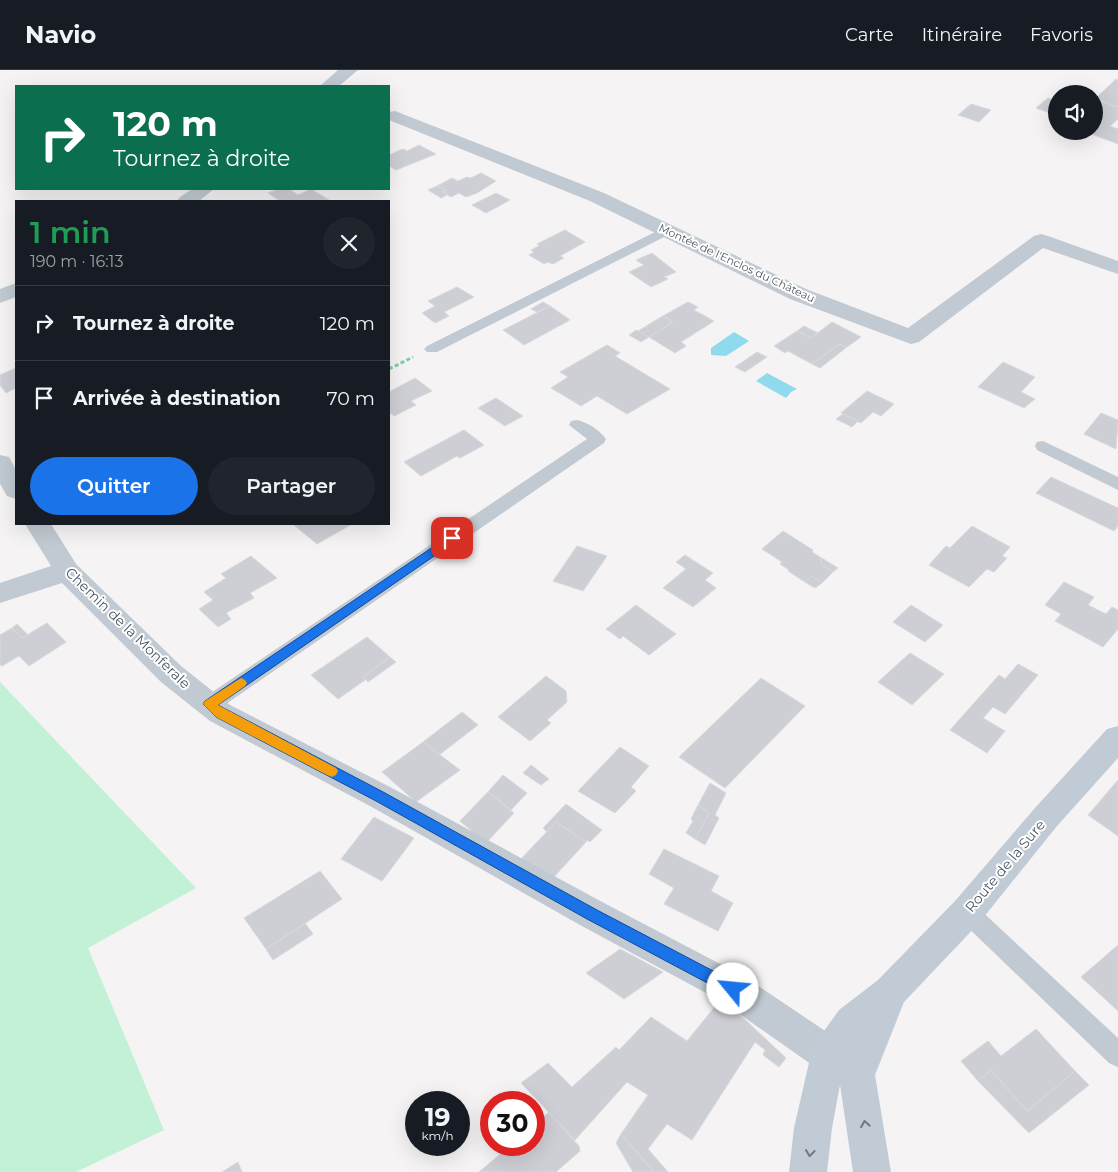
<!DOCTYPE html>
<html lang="fr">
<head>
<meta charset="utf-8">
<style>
  body { margin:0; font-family:Montserrat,sans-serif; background:#20242c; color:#f1f3f6; height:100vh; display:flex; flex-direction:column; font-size:19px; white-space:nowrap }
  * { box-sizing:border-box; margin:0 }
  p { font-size:16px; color:#9ea1a6 }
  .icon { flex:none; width:28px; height:28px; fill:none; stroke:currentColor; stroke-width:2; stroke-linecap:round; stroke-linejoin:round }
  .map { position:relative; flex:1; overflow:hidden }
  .side { position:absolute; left:15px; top:130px; width:375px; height:325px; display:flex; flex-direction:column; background:#171b24; border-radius:0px; box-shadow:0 5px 20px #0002 }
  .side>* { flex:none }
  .top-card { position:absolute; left:15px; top:15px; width:375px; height:105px; border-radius:0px; box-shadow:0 5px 20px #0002; background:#0b6e4f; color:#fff; overflow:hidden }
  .buttons { position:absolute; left:1048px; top:15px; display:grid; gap:10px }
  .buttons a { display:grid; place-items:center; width:55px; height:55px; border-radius:50%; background:#171b24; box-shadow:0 5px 20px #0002; font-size:25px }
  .speed { position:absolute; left:405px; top:1021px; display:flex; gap:10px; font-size:25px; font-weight:700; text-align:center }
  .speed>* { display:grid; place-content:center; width:65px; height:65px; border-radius:50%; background:#171b24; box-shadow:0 5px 20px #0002; line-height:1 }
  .speed small { font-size:12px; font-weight:400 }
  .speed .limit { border:8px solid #d22; background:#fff; color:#111 }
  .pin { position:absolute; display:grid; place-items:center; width:42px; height:42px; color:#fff; margin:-21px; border-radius:10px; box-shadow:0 2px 8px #0006 }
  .me { position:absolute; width:55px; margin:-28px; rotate:298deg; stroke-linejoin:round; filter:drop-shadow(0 0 4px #0008) }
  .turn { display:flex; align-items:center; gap:18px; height:105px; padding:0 15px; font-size:22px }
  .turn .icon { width:65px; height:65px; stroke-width:2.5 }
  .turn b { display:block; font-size:35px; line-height:42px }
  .round { display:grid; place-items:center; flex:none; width:52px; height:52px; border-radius:26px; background:#20242c }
  .headline { display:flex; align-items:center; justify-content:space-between; height:85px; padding:0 15px }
  h1 { font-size:30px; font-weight:600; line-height:38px; color:#1e9e55 }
  .action { display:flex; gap:10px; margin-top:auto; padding:10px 15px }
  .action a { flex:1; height:58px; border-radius:30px; background:#1a73e8; color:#fff; font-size:20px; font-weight:600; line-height:58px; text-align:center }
  .action a+a { background:#20242c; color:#f1f3f6 }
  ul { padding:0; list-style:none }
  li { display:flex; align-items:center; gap:15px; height:75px; padding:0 15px; border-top:1px solid #363941 }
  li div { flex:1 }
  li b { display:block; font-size:19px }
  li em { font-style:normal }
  header { display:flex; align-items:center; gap:30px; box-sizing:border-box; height:70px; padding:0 25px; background:#171b24; border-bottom:1px solid #363941 }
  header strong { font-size:24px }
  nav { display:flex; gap:28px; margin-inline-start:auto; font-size:18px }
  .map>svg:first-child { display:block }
  .green { fill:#c3f1d5 }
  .water { fill:#90daee }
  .building { fill:#cdcfd5; stroke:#d7d9de }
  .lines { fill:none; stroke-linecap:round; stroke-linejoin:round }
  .path { stroke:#7ad0a6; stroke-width:3; stroke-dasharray:4 2.5; stroke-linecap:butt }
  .service { fill:#c1cad2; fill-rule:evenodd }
  .minor { fill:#c1cad2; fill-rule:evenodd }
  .secondary { fill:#c1cbd6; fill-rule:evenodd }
  .oneway { stroke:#6e7984 }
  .route { fill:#1a73e8; stroke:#114b97 }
  .slow { fill:#f59e0b }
  .labels { text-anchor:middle; stroke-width:4; stroke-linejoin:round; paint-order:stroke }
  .far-street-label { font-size:11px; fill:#4a5661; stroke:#fff }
  .street-label { font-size:14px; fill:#4a5661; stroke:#fff }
</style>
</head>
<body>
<header>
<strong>Navio</strong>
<nav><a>Carte</a><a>Itinéraire</a><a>Favoris</a></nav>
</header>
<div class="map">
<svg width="1118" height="1102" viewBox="0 0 1118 1102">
  <rect width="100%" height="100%" fill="#f5f3f3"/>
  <path class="green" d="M0 612 196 818 88 878 164 1060 76 1102H0Z"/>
  <path class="water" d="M734 262 749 271 726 286 711 285V278Z
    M767 303 797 319 791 322 786 328 756 311Z"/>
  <path class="building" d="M1116 9 1118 10V37L1095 29Z
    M1048 28 1056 31V45L1036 38Z
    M1095 29 1118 37V49L1110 56 1118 59V74L1083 61H1094Z
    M971 34 991 40 979 52 958 45Z
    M419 75 436 84 396 100 389 96V85L403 79 407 81Z
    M481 103 496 111 477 123 466 127 459 123 451 127 443 122 446 120 437 116 452 108 458 111 467 107 471 108Z
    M437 116 446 120 443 122 447 125 441 128 428 120Z
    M279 119H289L298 125 311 119 329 130 280 131 268 123Z
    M496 123 510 130 486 143 472 135Z
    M565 160 585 172 560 186 564 188 553 194 548 192 544 194 529 185 534 182 531 180 539 176 537 174Z
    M652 183 676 202 664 207 668 209 651 217 629 202 644 195 636 190Z
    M457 217 474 227 444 242 449 246 435 253 422 243 435 236 428 231Z
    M543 232 550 236 537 242 531 239Z
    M688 232 698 237 694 240 714 251 681 272 686 276 675 283 649 267 673 252 663 246Z
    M550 236 570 250 524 275 503 260Z
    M663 246 673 252 649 267 638 261Z
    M832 252 861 267 847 277 839 274 812 294 788 281 785 283 774 276 797 261 811 268Z
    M804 256 818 263 811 268 797 261Z
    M636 260 638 261 649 267 641 272 629 265Z
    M839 274 847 277 820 298 812 294Z
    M607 275 620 283 615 286 670 319 627 344 597 326 581 336 551 318 568 307 560 302Z
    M757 282 767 287 745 302 735 297Z
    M1003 292 1035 307 1021 322 1035 329 1024 338 978 317Z
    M16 298V318L6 323 0 315V305Z
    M415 308 432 321 411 331 416 335 394 346 389 342V322Z
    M867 321 894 334 881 346 873 342 861 353 841 343Z
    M496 328 523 346 505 356 478 338Z
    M1101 343 1118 350 1116 379 1084 364Z
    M843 344 858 351 852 357 836 349Z
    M464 360 484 375 460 388 457 386 421 406 404 392Z
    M1051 407 1118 438V456L1114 461 1036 423Z
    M295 454H352L317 474 294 455Z
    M972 456 1010 477 1002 486 1007 488 994 502 987 499 969 517 929 495 946 476 950 478Z
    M783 461 813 480 812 482 820 487 822 495 833 502 822 513 811 506 805 512 788 501 789 500 780 494 782 492 762 479Z
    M577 476 607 486 583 521 553 511Z
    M685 485 713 503 705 510 716 518 693 537 663 518 686 499 676 492Z
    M251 486 277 508 250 523 254 528 226 543 231 549 218 557 199 539 213 530 204 522 226 508 221 504Z
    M820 487 838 498 833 502 822 495Z
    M811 506 822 513 815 518 805 512Z
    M1064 512 1094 527 1088 535 1106 544 1112 537 1118 540V559L1103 577 1055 551 1061 544 1045 535Z
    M636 535 676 564 649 585 623 566 620 569 606 559Z
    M911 535 943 555 925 572 893 552Z
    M47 553 66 572 29 596 19 586 2 596 0 595V565L12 558 22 568Z
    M17 554 28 565 22 568 12 558Z
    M367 567 390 587 363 607 365 610 338 629 311 605Z
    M910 583 944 604 912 635 878 612Z
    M390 587 396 592 368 612 363 607Z
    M1018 594 1038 605 1005 644 993 637 983 648 1005 661 987 683 950 660 999 605 1005 609Z
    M546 606 566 621 567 632 547 650 551 653 530 671 498 647Z
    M761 608 805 636 725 718 679 687Z
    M462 642 478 655 439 685 423 672Z
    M423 672 460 700 416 732 382 702Z
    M620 677 649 696 631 717 636 721 615 743 578 721Z
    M531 695 549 709 541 715 523 703Z
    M503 705 527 723 511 740 488 722Z
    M1118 710V766L1088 745Z
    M710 713 726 723 715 745 719 748 705 775 695 769 709 743 698 735Z
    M488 722 514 743 486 773 460 751Z
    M566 734 602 760 590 772 587 770 586 772 556 752 547 762 543 758Z
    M698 735 709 743 695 769 686 763 693 751 691 749Z
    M374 747 414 768 382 811 341 789Z
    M556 752 586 772 553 808 519 791Z
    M664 779 719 806 711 821 733 833 718 861 664 834 674 818 649 804Z
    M320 801 342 829 266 879 244 848Z
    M305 853 313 864 273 890 266 879Z
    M1118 875V941L1081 907Z
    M620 879 663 902 624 929 586 903Z
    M722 928 786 988 779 997 763 985 765 980 755 972 692 1070 667 1054 648 1079 668 1102H654L621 1064 648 1025 627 1012 575 1070 521 1013 548 993 572 1017 616 977 619 980 651 947 687 971Z
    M1036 959 1075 1001 1027 1041 991 1000 978 1011 961 991 988 971 1001 986Z
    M991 1000 1027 1041 1075 1001 1089 1015 1029 1063 978 1011Z
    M549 1042 579 1076 580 1081 556 1102H479L511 1075H534V1055Z
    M621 1064 654 1102H633L616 1073Z
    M238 1092 242 1102H222Z"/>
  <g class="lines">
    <path class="path" d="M389 299 413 287"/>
    <path class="service" d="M667 156 672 157 674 160 672 163 437 282H427L424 279 427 276Z
      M577 350C587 352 601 361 606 369L604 373 216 641 209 643 202 641 199 635 202 629 587 369 569 355 571 351Z
      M1043 371 1118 407V420L1037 380 1035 376 1037 372Z
      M967 832 975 835 1118 968V997L1109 993 959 849 956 842 959 835Z"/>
    <path class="minor" d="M338 0H358L339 16H320Z
      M395 41 604 123 806 219 908 258 1034 166 1041 164 1048 166 1118 191V204L1043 178 919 272 911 274 790 229 590 131 389 50V42Z
      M192 119H214L199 131H177L180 127Z
      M16 213V227L0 233V219Z
      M0 385 9 387 16 400V429L7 426 0 414Z
      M25 454H51L76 494 181 596 230 635 392 718 604 833 745 907 858 983 863 996 858 1009 845 1014 832 1009 721 931 580 855 370 736 210 651 161 612 62 513 0 533V513L51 496Z"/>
    <path class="secondary" d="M1118 656V688L1057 756 979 853 904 932 875 1005 891 1102H853L840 1015 832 1058 827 1102H789L794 1058 811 984 816 972 839 940 878 910 955 831 1035 738 1107 659Z"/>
  </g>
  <defs><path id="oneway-chevron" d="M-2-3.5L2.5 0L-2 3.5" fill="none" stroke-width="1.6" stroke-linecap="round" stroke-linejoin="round" transform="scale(1.25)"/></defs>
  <g class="oneway">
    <use href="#oneway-chevron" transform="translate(865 1054) rotate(-99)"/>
    <use href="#oneway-chevron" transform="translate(810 1083) rotate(96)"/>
  </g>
  <path class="route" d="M452 464 456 466 458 468 456 471 218 635 385 723 597 840 738 914 740 919 738 924 733 926 728 924 587 849 376 731 216 647 203 634 205 631Z"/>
  <path class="slow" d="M241 608 245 610 247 613 245 616 218 635 336 698 338 701 336 705 332 707 327 705 216 647 203 634 205 631Z"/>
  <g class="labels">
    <g class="far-street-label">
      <text transform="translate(737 193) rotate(25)" y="4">Montée de l'Enclos du Château</text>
    </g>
    <g class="street-label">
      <text transform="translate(128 558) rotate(44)" y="5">Chemin de la Monferale</text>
      <text transform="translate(1005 796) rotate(-50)" y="5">Route de la Sure</text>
    </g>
  </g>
</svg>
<div class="buttons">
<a><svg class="icon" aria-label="sound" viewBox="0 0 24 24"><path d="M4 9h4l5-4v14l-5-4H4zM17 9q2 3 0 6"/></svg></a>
</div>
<div class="speed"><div>19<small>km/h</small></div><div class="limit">30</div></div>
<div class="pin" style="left:452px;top:468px;background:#d93025"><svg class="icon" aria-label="arrive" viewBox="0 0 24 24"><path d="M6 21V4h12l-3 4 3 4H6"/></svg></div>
<svg class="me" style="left:733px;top:919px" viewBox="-20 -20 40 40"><circle r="19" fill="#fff"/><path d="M0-13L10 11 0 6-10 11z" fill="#1a73e8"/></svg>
<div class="top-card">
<div class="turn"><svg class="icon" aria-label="right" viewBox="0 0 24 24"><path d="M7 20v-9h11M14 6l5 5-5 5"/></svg><div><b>120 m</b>Tournez à droite</div></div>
</div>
<section class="side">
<div class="headline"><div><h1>1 min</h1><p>190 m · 16:13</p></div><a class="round"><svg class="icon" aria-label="close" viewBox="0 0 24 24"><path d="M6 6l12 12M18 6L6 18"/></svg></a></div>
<ul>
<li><svg class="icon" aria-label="right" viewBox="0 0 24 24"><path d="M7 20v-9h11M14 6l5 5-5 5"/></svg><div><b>Tournez à droite</b></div><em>120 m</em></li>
<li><svg class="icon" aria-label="arrive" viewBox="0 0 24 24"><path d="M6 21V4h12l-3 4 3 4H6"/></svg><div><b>Arrivée à destination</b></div><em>70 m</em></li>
</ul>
<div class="action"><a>Quitter</a><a>Partager</a></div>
</section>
</div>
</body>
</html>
